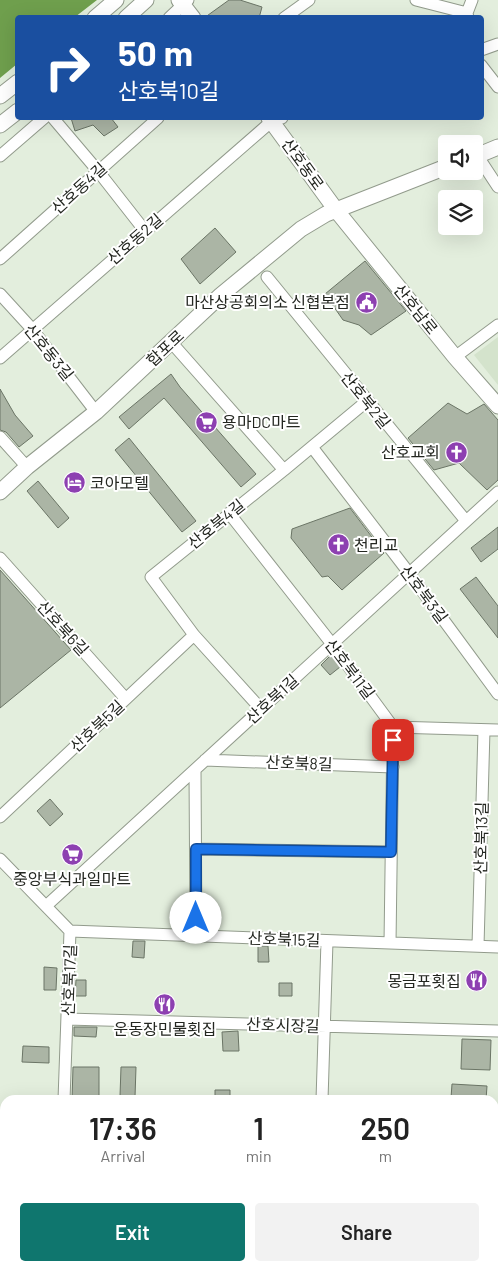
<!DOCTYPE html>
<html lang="en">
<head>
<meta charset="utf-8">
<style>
  body { margin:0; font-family:Barlow,"Noto Sans KR",sans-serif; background:#f2f2f2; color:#222; height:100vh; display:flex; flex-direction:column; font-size:19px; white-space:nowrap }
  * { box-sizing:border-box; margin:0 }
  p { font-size:16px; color:#767676 }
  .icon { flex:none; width:28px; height:28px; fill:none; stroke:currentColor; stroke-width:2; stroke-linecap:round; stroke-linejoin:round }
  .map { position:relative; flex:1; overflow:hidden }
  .side { position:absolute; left:0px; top:1095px; width:499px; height:176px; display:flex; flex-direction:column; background:#fff; border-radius:15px 15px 0 0; box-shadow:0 5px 20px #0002 }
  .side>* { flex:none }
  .hud { position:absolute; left:15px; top:15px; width:469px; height:105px; border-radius:5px; box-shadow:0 5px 20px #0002; background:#1a4fa0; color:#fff; overflow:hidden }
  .buttons { position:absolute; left:438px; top:135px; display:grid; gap:10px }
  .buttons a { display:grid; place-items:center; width:45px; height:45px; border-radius:5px; background:#fff; box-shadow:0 5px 20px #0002; font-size:25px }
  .pin { position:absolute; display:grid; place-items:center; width:42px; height:42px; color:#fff; margin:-21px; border-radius:10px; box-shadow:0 2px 8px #0006 }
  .me { position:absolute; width:55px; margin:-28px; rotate:0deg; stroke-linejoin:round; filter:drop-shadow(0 0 4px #0008) }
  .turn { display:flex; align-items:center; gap:18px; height:105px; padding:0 20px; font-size:22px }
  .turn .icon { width:65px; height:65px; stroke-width:2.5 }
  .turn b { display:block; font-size:35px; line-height:42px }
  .eta { display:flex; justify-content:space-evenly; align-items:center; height:85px; text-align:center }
  .eta b { font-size:30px; font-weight:600; line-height:35px }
  .action { display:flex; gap:10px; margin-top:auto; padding:10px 20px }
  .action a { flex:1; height:58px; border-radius:5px; background:#0f766e; color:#fff; font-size:20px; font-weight:600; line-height:58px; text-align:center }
  .action a+a { background:#f2f2f2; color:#222 }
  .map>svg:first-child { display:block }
  .built { fill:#d4e3cc }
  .green { fill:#a3c78b }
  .water { fill:#6f9f4d }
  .building { fill:#abb5a5; stroke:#6b7566 }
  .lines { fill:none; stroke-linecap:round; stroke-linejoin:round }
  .minor-casing { stroke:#929b8c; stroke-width:13 }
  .major-casing { stroke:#929b8c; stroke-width:17 }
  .minor { stroke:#fff; stroke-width:11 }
  .major { stroke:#fff; stroke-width:15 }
  .route-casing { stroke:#114b97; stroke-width:12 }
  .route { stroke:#1a73e8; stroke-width:9 }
  .labels { text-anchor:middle; stroke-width:4; stroke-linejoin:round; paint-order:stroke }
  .street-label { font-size:16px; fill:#232620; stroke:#fff }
  .poi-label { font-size:16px; fill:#232620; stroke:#fff; text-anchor:end }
</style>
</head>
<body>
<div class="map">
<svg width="498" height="1271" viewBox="0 0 498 1271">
  <rect width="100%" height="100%" fill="#e3eedd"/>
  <path class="built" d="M498 337V385L474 355Z"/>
  <path class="green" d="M0 1150H5V1266H431V1271H0Z"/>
  <path class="water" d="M0 0H97L75 17 18 18 17 64 0 78Z"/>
  <path class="building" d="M229 0H240L262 7 259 18H204Z
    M71 118H111L118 127 104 136 93 125 75 131Z
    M215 228 236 252 200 284 181 259Z
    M365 261 406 311 371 335 359 325 343 320 325 294Z
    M171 374 180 387 256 474 241 487 164 398 129 429 119 417Z
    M0 389 15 415 33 436 19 447 6 432 0 430Z
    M448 403 467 414 484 404 498 420V480L487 490 459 463 434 470 408 438Z
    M129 438 196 521 182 532 115 450Z
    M38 481 69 518 58 528 27 491Z
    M350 508 384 553 342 590 328 576 322 577 291 538 292 529Z
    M498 527V549L481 562 471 548Z
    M0 570 71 650 0 708Z
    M476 577 498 606V638L460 589Z
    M331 655 340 667 330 675 321 665Z
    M50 799 63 814 50 826 37 811Z
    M133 941H145L144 958 132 957Z
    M258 946H268L269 962H258Z
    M44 967 57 968 56 990H44Z
    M76 980H86V996H75Z
    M279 983H292V996H279Z
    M74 1027H97L96 1037 74 1036Z
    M238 1031 239 1051H223L222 1032Z
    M462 1039 491 1040 490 1070 461 1069Z
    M23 1046 49 1047V1063L22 1062Z
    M73 1067H99V1100H72Z
    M121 1067H136L135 1097 120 1096Z
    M452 1084 487 1086 486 1100 451 1098Z
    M215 1090H230V1100H215Z"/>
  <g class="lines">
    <defs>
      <path id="minor" d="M416 0 467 13 468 18
        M467 13 472 0
        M169 18 188 0
        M284 18 309 0
        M481 50 498 44
        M481 65 498 87
        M53 118 98 171 145 231
        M477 155 498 187
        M0 156 44 118
        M0 259 158 118
        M267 277 466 521
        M0 294 32 329 96 412
        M171 342 284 470 151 577 194 635 261 709
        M455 357 498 325
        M0 358 272 121 282 118
        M0 437 27 467
        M312 447 409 573 498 694
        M284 470 367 401
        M229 513 332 644 393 727 390 943
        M0 558 126 699
        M393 727 498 730
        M205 760 393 767
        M195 770 196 936
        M0 817 194 635
        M196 849 391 852
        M0 859 70 931 64 1100
        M46 906 498 492
        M70 931 498 947
        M478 946 484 730
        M67 1019 498 1031
        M322 1100 327 941
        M494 1242H498
        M398 1266 400 1271
        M144 1271V1266
        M448 1271V1266"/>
      <path id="major" d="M179 0 193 18
        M95 18 116 0
        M126 18 146 0
        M0 96 18 82
        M269 118 336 210 455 357 498 406
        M0 125 18 111
        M474 157 498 147
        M0 492 27 467 96 412 221 295 301 229 326 214 446 167
        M0 1119H5
        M494 1140H498"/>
    </defs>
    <use href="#minor" class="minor-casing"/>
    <use href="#major" class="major-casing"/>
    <use href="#minor" class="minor"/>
    <use href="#major" class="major"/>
  </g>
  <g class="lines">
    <defs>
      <path id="route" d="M196 918V849L391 852 393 740"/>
    </defs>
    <use href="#route" class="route-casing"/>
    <use href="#route" class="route"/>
  </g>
  <defs>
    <symbol id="civic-disc" viewBox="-11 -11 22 22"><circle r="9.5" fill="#8d40b1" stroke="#fff"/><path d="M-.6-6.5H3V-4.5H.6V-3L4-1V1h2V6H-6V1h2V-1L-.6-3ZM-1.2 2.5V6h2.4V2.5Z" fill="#fff"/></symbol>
    <symbol id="supermarket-disc" viewBox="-11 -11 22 22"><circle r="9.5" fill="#8d40b1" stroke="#fff"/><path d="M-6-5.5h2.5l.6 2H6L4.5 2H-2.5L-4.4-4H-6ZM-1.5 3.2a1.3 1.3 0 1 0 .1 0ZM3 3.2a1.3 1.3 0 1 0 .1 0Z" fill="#fff"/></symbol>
    <symbol id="church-disc" viewBox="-11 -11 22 22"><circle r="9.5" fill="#8d40b1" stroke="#fff"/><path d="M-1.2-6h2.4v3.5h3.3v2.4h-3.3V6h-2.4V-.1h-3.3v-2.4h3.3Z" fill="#fff"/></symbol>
    <symbol id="hotel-disc" viewBox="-11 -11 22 22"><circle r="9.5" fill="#8d40b1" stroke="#fff"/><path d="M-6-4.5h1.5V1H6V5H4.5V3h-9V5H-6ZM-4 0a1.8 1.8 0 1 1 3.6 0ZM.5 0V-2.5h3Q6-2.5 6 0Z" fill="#fff"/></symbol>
    <symbol id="restaurant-disc" viewBox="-11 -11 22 22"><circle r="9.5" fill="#8d40b1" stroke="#fff"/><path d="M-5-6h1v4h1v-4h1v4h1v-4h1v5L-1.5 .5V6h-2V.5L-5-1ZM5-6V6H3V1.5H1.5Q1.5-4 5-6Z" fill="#fff"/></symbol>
  </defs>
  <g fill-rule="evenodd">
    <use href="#civic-disc" x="354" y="290" width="25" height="25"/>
    <use href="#supermarket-disc" x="194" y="410" width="25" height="25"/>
    <use href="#church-disc" x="444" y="440" width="25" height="25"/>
    <use href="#hotel-disc" x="62" y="470" width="25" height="25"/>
    <use href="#church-disc" x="326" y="532" width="25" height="25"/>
    <use href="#supermarket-disc" x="60" y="842" width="25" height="25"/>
    <use href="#restaurant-disc" x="464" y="968" width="25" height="25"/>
    <use href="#restaurant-disc" x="152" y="992" width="25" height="25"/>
  </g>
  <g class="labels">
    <g class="street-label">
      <text transform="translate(303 164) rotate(54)" y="6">산호동로</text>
      <text transform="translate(79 188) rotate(-42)" y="6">산호동4길</text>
      <text transform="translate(135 239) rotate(-41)" y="6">산호동2길</text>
      <text transform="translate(416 309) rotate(51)" y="6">산호남로</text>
      <text transform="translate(165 348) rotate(-43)" y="6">합포로</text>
      <text transform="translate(49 352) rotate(51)" y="6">산호동3길</text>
      <text transform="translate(366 400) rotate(51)" y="6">산호북2길</text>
      <text transform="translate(216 524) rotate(-39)" y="6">산호북4길</text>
      <text transform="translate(424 594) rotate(53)" y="6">산호북3길</text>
      <text transform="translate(63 628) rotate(48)" y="6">산호북6길</text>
      <text transform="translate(350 669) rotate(53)" y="6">산호북11길</text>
      <text transform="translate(272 699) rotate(-42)" y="6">산호북1길</text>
      <text transform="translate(97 726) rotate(-43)" y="6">산호북5길</text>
      <text transform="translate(299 763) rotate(2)" y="6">산호북8길</text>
      <text transform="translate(481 838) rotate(-89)" y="6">산호북13길</text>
      <text transform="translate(284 939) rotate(2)" y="6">산호북15길</text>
      <text transform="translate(69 980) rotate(-88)" y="6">산호북17길</text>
      <text transform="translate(283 1025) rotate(2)" y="6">산호시장길</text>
    </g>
    <g class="poi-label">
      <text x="350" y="308">마산상공회의소 신협본점</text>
      <text x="222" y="428" text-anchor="start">용마DC마트</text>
      <text x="440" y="458">산호교회</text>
      <text x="90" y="489" text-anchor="start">코아모텔</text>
      <text x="354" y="551" text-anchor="start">천리교</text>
      <text x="72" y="885" text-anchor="middle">중앙부식과일마트</text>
      <text x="461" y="987">몽금포횟집</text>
      <text x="165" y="1035" text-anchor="middle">운동장민물횟집</text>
    </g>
  </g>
</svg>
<div class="buttons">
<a><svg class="icon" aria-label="sound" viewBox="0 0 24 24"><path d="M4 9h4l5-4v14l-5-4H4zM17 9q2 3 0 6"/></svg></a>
<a><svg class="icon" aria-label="layers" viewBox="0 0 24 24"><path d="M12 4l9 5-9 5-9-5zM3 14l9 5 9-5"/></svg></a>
</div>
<div class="pin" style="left:393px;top:740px;background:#d93025"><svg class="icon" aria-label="arrive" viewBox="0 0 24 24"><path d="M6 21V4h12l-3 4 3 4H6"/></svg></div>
<svg class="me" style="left:196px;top:918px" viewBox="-20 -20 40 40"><circle r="19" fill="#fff"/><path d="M0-13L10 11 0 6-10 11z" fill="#1a73e8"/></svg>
<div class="hud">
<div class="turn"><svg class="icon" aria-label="right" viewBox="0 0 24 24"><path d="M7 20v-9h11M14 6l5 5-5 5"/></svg><div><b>50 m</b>산호북10길</div></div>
</div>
<section class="side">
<div class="eta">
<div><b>17:36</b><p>Arrival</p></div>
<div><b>1</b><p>min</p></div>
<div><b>250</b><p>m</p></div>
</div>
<div class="action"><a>Exit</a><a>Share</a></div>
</section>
</div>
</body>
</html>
